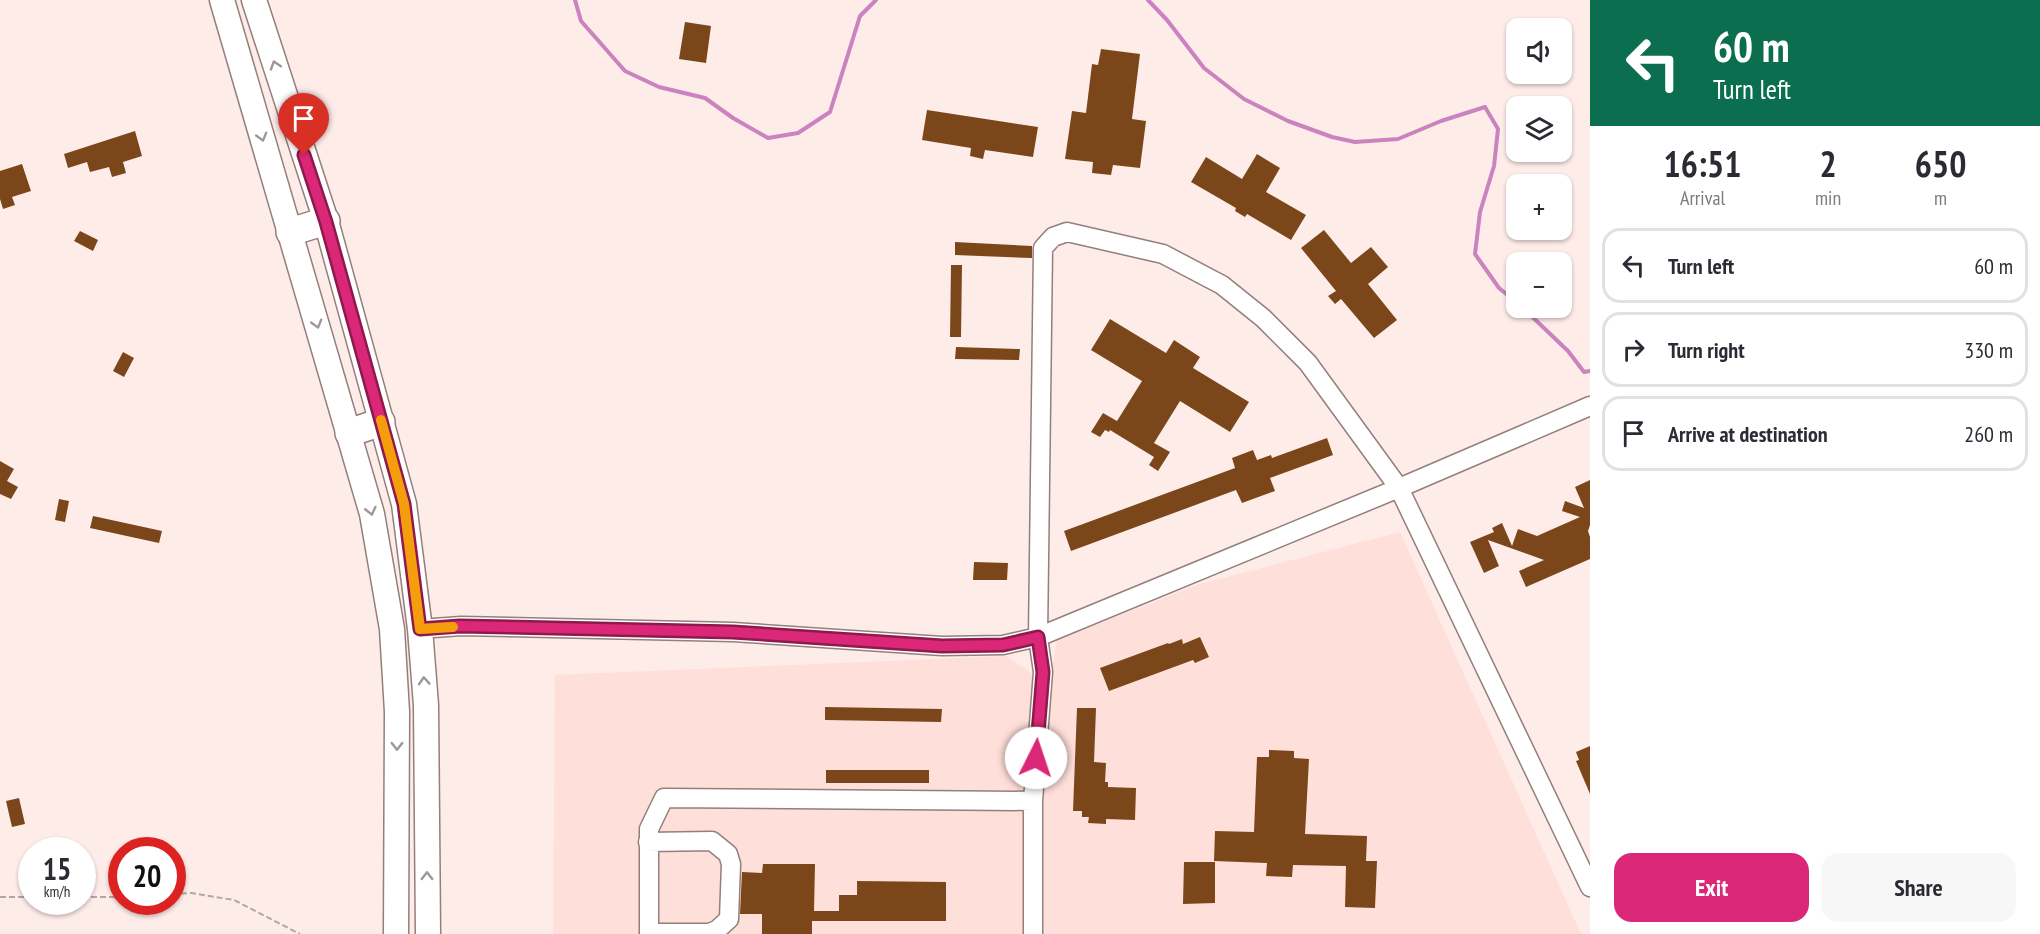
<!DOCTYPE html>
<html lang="en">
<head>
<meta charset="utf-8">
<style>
  body { margin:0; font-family:"PT Sans Narrow",sans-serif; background:#f7f7f7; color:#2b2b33; height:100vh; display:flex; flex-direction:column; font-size:22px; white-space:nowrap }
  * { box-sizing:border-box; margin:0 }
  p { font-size:20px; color:#7c7c81 }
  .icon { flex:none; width:33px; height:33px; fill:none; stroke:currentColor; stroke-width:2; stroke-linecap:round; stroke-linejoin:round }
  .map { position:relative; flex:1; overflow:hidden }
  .sheet { display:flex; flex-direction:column; background:#fff; width:450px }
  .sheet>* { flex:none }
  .hud { background:#0b6e4f; color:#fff; overflow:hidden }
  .fabs { position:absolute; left:1506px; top:18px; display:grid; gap:12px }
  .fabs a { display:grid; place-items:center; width:66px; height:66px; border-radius:12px; background:#fff; box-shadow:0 2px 4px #0004; font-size:30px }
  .speed { position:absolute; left:18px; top:837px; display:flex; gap:12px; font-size:30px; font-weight:700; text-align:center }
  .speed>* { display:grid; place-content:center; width:78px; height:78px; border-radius:50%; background:#fff; box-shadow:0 2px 4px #0004; line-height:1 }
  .speed small { font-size:15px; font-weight:400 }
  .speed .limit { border:9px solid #d22; background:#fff; color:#111 }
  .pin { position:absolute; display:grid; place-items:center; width:51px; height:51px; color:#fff; margin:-62px -26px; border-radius:50% 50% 50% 0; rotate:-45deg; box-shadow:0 0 6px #0007 }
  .pin .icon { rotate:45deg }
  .me { position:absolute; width:66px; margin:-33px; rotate:4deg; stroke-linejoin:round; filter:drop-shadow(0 0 4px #0008) }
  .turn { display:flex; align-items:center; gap:21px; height:126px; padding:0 24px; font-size:27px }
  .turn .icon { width:78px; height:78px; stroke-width:2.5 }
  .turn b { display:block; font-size:42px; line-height:51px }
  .eta { display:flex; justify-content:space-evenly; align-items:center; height:102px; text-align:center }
  .eta b { font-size:36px; font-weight:800; line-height:42px }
  .primary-button { display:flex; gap:12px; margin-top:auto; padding:12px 24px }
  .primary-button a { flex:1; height:69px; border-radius:18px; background:#db2777; color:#fff; font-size:24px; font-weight:800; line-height:69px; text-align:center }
  .primary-button a+a { background:#f7f7f7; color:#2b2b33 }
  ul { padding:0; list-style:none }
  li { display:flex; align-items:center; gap:18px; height:75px; margin:0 12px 9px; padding:0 12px; border:3px solid #e1e1e2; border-radius:18px }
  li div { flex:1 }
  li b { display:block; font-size:22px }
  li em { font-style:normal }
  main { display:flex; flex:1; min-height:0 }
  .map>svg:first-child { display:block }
  .built { fill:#ffdfda }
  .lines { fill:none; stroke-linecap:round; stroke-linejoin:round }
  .stream { stroke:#ca83be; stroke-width:4 }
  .building { fill:#7c461b }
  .minor-casing { stroke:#937f7b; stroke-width:21 }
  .major-casing { stroke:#937f7b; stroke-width:27 }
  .highway-casing { stroke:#937f7b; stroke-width:30 }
  .path { stroke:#b4a6a3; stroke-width:2; stroke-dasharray:6 3; stroke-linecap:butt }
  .minor { stroke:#fff; stroke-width:18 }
  .major { stroke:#fff; stroke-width:24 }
  .highway { stroke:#fff; stroke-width:27 }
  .oneway { stroke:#9c9898 }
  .route-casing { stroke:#8e194d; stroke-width:15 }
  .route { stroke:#db2777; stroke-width:10 }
  .slow { stroke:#f59e0b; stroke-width:10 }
</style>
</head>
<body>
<main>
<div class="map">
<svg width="1590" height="934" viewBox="0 0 1590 934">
  <rect width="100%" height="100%" fill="#feece9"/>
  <path class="built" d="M1400 532 1581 934H553L555 675 1007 656 1034 675 1052 669 1057 640 1200 584Z"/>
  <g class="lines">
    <path class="stream" d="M575 0 581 21 625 71 659 87 705 98 733 118 768 138 798 133 830 112 860 16 876 0
      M1148 0 1167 20 1204 68 1244 99 1288 121 1332 137 1355 142 1398 139 1441 121 1485 107 1498 129 1494 166 1480 212 1475 254 1499 288 1516 302
      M1523 308 1568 351 1584 372 1590 371"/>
  </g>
  <path class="building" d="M685 22 711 26 706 63 679 59Z
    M1101 49 1140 54 1132 119 1146 121 1140 168 1113 165 1111 175 1092 173 1093 162 1065 159 1072 111 1086 113 1092 64 1098 65Z
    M927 110 1038 127 1033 157 985 150 983 159 970 156 971 148 922 140Z
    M135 131 142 156 123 162 126 173 112 177 109 167 90 172 87 162 68 168 64 154Z
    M1257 154 1280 168 1266 192 1306 215 1291 240 1247 214 1245 217 1235 211 1236 208 1191 182 1206 157 1242 179Z
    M22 164 31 191 12 197 15 205 3 209 0 199V171Z
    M1324 230 1351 263 1371 247 1388 267 1368 284 1397 320 1374 338 1341 299 1335 304 1328 296 1336 291 1301 248Z
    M80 231 98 240 93 251 74 241Z
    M955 242 1032 246V258L955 255Z
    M951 265H962L961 337H950Z
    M1110 319 1166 353 1174 340 1200 357 1193 368 1249 402 1230 432 1180 401 1154 443 1170 452 1158 471 1149 465 1154 457 1110 430 1109 432 1105 430 1100 437 1091 432 1103 413 1117 421 1142 381 1091 350Z
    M956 347 1020 349 1019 360 955 359Z
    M123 352 134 358 124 377 113 371Z
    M1327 438 1333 455 1270 478 1275 491 1242 503 1236 490 1071 551 1064 531 1235 468 1232 458 1253 450 1257 460 1271 455 1272 458Z
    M0 461 14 469 7 481 18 487 11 499 0 494Z
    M1590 480V525L1588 531 1590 537V559L1526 587 1519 571 1544 560 1488 540 1499 566 1484 573 1470 542 1494 532 1492 528 1502 523 1512 546 1518 529 1537 536 1580 517 1562 511 1565 501 1584 508 1575 487Z
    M59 499 69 501 65 522 55 520Z
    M93 516 162 531 159 543 90 528Z
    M974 562 1008 563 1007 580H973Z
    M1200 637 1209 657 1195 663 1193 660 1109 691 1100 668 1168 643 1169 644 1182 639 1183 644Z
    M825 707 942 709 941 722 825 720Z
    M1077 708H1096L1094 762 1106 763 1105 782H1108V787L1136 788 1135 820 1106 819V824L1088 823 1089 817H1082V811H1073Z
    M1590 746V794L1576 761 1579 760 1576 752Z
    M1269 750 1294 751V758L1309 759 1305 834 1367 836 1366 861H1377L1375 908 1345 907 1346 866 1293 865 1292 877 1266 876 1267 863 1214 861 1215 831 1254 832 1257 757H1269Z
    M826 770H929V783H826Z
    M19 798 25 824 12 827 6 801Z
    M1184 862H1215V903L1183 904Z
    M763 864H815L814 911H839V895H857V881L946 882V921H812V934H762V914H740L742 872 762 873Z"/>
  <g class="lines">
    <defs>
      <path id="minor" d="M420 629 461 626 733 632 942 646 1003 645 1038 637 1399 488 1590 406
        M648 842 712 841 728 854 731 864 729 919 717 930 709 933H649
        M649 934V829L664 798 1033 801
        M1033 934V801L1043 672 1038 637 1043 248 1053 237 1067 232 1163 254 1222 285 1263 318 1308 363 1399 488 1590 887"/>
      <path id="major" d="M222 0 372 514 392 629 397 712 396 934
        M254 0 326 221 404 504 420 629 426 705 428 934"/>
      <path id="highway" d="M290 232 326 221
        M349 433 381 422"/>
    </defs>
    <use href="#minor" class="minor-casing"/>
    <use href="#major" class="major-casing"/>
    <use href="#highway" class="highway-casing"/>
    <path class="path" d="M172 894 191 893 234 900 300 934
      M0 897H32
      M82 897H122"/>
    <use href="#minor" class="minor"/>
    <use href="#major" class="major"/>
    <use href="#highway" class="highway"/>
  </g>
  <defs><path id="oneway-chevron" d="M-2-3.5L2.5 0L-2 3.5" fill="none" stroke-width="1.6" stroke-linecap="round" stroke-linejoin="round" transform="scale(1.5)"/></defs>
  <g class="oneway">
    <use href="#oneway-chevron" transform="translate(275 65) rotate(-108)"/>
    <use href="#oneway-chevron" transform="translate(262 137) rotate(74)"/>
    <use href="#oneway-chevron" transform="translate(317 324) rotate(74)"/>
    <use href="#oneway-chevron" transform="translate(371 511) rotate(77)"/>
    <use href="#oneway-chevron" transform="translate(424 681) rotate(-94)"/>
    <use href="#oneway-chevron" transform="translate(397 746) rotate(90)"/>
    <use href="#oneway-chevron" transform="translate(427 876) rotate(-90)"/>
  </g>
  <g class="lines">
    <defs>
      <path id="route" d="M304 155 326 222 404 504 420 629 460 626 733 632 942 646 1003 645 1038 637 1043 672 1036 758"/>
    </defs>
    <use href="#route" class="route-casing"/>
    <use href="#route" class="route"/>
    <path class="slow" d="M381 420 404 504 420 629 453 627"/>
  </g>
</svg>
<div class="fabs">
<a><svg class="icon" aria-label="sound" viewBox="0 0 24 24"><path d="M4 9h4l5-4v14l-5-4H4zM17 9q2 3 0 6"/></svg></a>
<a><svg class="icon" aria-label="layers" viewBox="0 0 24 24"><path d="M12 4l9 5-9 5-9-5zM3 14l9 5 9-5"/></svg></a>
<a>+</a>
<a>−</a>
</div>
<div class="speed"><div>15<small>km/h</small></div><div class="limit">20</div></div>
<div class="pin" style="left:304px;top:155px;background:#d93025"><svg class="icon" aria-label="arrive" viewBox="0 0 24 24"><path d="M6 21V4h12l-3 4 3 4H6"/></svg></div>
<svg class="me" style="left:1036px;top:758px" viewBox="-20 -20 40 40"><circle r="19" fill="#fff"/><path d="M0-13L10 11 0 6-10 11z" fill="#db2777"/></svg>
</div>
<section class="sheet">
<div class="hud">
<div class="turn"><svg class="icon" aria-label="left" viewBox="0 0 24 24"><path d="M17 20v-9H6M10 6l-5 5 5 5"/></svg><div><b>60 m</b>Turn left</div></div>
</div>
<div class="eta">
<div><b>16:51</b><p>Arrival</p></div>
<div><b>2</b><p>min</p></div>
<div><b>650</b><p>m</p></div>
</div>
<ul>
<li><svg class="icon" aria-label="left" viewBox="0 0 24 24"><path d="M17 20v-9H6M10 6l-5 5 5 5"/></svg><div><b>Turn left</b></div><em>60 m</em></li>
<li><svg class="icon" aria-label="right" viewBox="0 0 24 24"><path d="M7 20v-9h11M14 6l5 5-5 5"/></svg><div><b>Turn right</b></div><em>330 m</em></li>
<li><svg class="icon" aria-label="arrive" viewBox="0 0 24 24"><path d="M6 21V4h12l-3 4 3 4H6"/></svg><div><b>Arrive at destination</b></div><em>260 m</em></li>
</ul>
<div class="primary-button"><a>Exit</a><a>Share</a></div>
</section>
</main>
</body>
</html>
